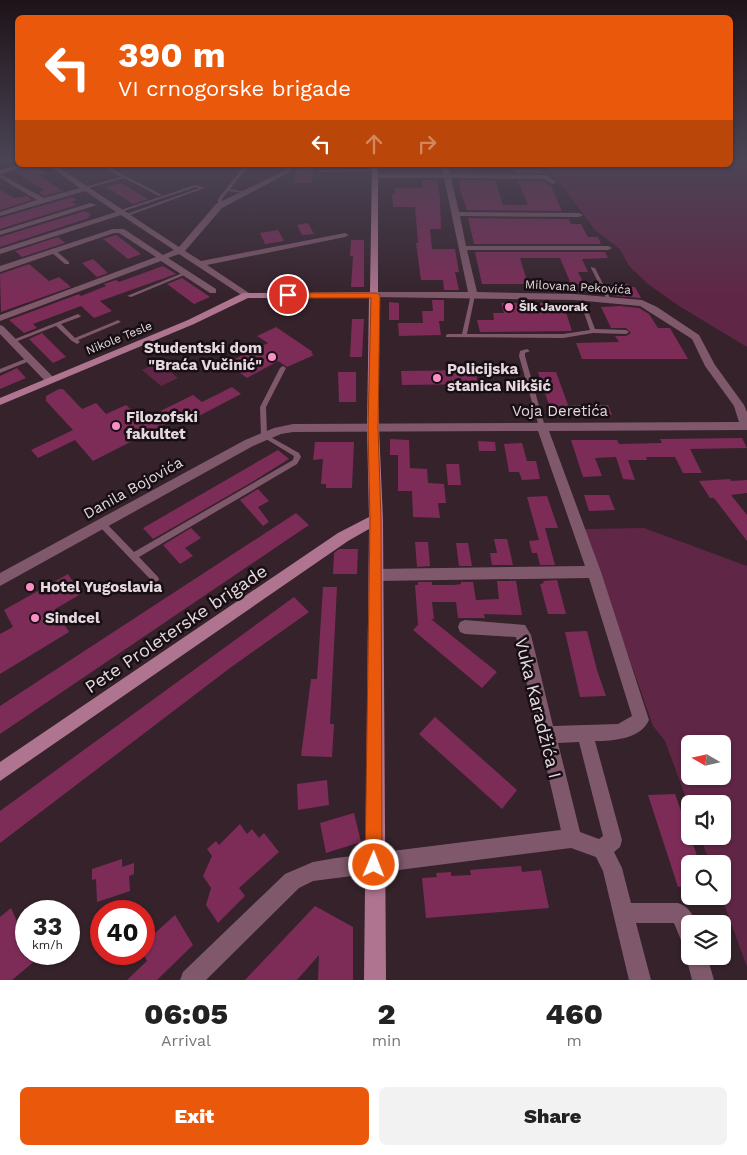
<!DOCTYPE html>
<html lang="en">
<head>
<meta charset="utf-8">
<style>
  body { margin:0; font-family:"Work Sans",sans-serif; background:#f2f2f2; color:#222; height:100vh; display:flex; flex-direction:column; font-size:19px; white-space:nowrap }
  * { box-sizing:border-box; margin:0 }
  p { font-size:16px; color:#767676 }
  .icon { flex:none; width:28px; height:28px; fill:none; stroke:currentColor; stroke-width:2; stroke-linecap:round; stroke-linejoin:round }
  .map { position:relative; height:980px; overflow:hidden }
  .drawer { display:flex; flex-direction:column; background:#fff; flex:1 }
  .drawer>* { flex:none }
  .top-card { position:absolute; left:15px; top:15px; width:718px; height:152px; border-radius:8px; box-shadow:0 1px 4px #0004; background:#ea580c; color:#fff; overflow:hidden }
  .needle { width:32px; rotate:279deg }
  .tools { position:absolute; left:681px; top:735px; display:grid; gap:10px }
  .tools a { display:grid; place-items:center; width:50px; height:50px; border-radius:8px; background:#fff; box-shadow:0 1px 4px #0004; font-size:25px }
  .speed { position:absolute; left:15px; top:900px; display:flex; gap:10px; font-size:25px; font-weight:700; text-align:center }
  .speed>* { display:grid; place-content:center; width:65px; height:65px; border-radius:50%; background:#fff; box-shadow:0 1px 4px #0004; line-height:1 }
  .speed small { font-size:12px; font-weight:400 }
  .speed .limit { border:8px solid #d22; background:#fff; color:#111 }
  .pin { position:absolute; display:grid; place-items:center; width:42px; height:42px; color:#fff; margin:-21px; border:2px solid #fff; border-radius:50%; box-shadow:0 1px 5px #0007 }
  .me { position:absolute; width:55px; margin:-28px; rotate:1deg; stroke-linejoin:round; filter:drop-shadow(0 0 4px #0008) }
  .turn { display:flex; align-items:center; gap:18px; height:105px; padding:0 20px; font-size:22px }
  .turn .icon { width:65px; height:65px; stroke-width:2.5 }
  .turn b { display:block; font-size:35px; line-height:42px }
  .lanes { display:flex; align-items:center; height:48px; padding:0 20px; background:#0003; justify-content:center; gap:25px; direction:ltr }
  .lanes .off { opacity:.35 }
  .eta { display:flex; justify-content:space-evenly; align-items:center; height:85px; text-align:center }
  .eta b { font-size:30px; font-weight:800; line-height:35px }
  .action { display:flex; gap:10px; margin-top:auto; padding:10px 20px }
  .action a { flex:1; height:58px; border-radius:8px; background:#ea580c; color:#fff; font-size:20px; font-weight:800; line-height:58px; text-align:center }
  .action a+a { background:#f2f2f2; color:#222 }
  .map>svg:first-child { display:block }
  .green { fill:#602645; fill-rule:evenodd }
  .building { fill:#7d2c58 }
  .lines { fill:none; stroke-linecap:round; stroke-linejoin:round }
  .lane { fill:#7f596b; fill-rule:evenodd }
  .street { fill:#7f596b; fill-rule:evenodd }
  .secondary { fill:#af7490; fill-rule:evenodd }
  .route { fill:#ea580c; stroke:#983908 }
  .poi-dot { fill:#fb8fc5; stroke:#170f13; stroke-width:2 }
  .labels { text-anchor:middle; stroke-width:5; stroke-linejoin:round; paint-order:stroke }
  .far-street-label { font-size:12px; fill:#e5d8de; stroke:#170f13 }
  .far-poi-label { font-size:12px; font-weight:bold; fill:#e5d8de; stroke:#170f13; text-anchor:start }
  .poi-label { font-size:15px; font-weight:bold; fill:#e5d8de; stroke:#170f13; text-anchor:start }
  .street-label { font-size:15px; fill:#e5d8de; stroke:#170f13 }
  .near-street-label { font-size:18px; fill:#e5d8de; stroke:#170f13 }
</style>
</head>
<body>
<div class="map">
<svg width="747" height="980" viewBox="0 0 747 980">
  <rect width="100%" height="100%" fill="#35222b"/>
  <path class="green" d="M730 162H747V347L679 306 648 284 629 266 620 249 595 230 547 165H730Z
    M159 362 178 378 161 386 142 370Z
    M644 528 747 566V967L721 896 722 864H710L700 836H722V804H690V809L665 741 653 726 584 529ZM690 744H722V776H690Z"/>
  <path class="building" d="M31 165 46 173 39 175 63 191 44 196 39 193 44 190 15 171Z
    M297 167H314L311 183H294Z
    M513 169H541L543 173H515Z
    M422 180H437L440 198 441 229H430L432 249H455L459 272H455L459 290H444L443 280H421L416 243H418L415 207H393L392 194H395V188H423Z
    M459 180H495L503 205H528L518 181H544L551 186 562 211 467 210 460 190Z
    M121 183 148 199 133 204 106 187Z
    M0 189 14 198 27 196 32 200 0 210Z
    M72 197 77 200 72 202 77 205 0 229V218Z
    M85 211 91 214 88 217 89 218 0 247V237Z
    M468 218 569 219 571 224H581L588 237H598L601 244H474Z
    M308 223 314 234 302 235 297 225Z
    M278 230 284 241 265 244 260 233Z
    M116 235 123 240 141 254 128 259 103 239Z
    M58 237 65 243 22 257 15 251Z
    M351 240H364V287H351L353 256H350Z
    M475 252H605L608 258 582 259 588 272H578L584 284H571L560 258H520L528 284H482Z
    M93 259 108 273 97 277 82 263Z
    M29 264 49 281 59 277 71 287 1 312 0 274Z
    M163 266 176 274 100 301 112 311 94 318 81 306 33 324 37 328 24 333 9 320 79 294 81 296 106 286 104 284 116 280 119 282Z
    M182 278 210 297 194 304 167 284Z
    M610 284H628L631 287H635L641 298 614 296Z
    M432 300H444V321H439L441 335 399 336 398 323H423L422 311H433Z
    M389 302 399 303V320H389Z
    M501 303H563L572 331 480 332 477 320H494L493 313H504Z
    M620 306 639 308 649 314 658 328H670L688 359H582L576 343 619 342 615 336H626L631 333 626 328H611L601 307Z
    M352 319H364L362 357H350Z
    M276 327 313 352 311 353 314 355 287 367 278 361 247 378 227 363 268 343 257 336Z
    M42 333 66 357 53 363 29 339Z
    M17 368 26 378 0 389V376Z
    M475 370 478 384 402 385 401 371Z
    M338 372H356V402H339Z
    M538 372H556L568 405H608L612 415 553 417Z
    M232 387 241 394 197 417 191 411 93 461 75 440 38 458 31 450 73 430 46 401V396L59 389H63L82 409 96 403 106 414 126 405 142 420 193 395 202 402Z
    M742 438 747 448 690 449 702 473H683L675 457H646L647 460H628L635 480 623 479 616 457 595 458 602 476 583 477 571 440H617L619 444 662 443 660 439Z
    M390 439 409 440 410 468 427 469 428 483 444 484 446 503H438L440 518 413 517 412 491H398V455H390Z
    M478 441 495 442 496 451H479Z
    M315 442H354L352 488H326V484H321L323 459 313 460Z
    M522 443 527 461H536L540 479 522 480 519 472H509L504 444Z
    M278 450 289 459 252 482 153 539 143 528Z
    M446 464H459L461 485H448Z
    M730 479 731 481 747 480V493L731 495 747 515V541L714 498H710L699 481Z
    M258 489 269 501 258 507 269 522 263 526 240 500Z
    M584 495H609L615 510 589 511Z
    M547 496 558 528H545L555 565H540L537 553H532L529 541 539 540 527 497Z
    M296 513 309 525 0 734V706Z
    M191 528 201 538 185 548 193 556 180 564 163 545Z
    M494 539H507L513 565H492L490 553H497Z
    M415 542H428L430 566 417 567Z
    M456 543H468L472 566H459Z
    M339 549H358L357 574H333L334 553Z
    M68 574 81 594 55 609 69 632 0 674V634L13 627 4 610Z
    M557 580 566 614H548L540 584 544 583 543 581Z
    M497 581H516L522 615 484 614 485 618H458L456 602H432L434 619H431L497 672 482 688 413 630 418 625 415 585H418V582H432V585H454L461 584V582H473L476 600 499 599Z
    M323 587H337L330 724H334L332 757 301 756 311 679H317Z
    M294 597 309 612 230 668 0 843V811Z
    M587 631 597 670 606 696 580 697 565 632Z
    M435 717 517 790 502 809 419 734Z
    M327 780 329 805 298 810 297 784Z
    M675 794 700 864H690V886L678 887 648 795Z
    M354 813 361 842 326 853 320 823Z
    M240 824 247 834 252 829 259 838 264 833 279 852 239 888 245 896 218 923 206 905 211 888 203 876 212 856 207 849 216 841 219 845Z
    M122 859V867L134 863V874L129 876 130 891 97 902 96 879 92 880V869Z
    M521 866 522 872 541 870 549 908 426 918 422 878 437 877 436 873 451 872V876L471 875 470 870Z
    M315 906 353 927V980H318L319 955 297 980H245Z
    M11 908 26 942V954H33L36 960 12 980H0V917Z
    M175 915 193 945 157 980H127L147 961 144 955V943Z"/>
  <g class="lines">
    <path class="lane" d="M99 165H104L162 195 159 196 124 178 85 189V187L121 177Z
      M245 165H249L230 189 246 192 244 193 228 191 222 199 221 206 218 207V199Z
      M375 169 377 170 376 171 320 172 318 171 320 170Z
      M195 185 205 188 127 216 124 215 199 188 196 187 121 212 118 211Z
      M51 250H55L69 262V264H65L51 252Z
      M591 267 595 268 611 300V301L607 300 591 268Z
      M185 272 189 273 131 297 127 296Z
      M471 294 475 295 467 334H563L590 330 579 298 581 297 583 298 595 329 626 330 629 332 626 334 593 333 563 338 446 337V335L448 334H462Z
      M78 314 81 316 80 317 61 324 75 338 116 321 118 320 121 322 78 340 80 342 77 344 72 341 56 326 15 342 13 343 10 341Z
      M527 349 530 351 525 353V356L545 427 542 429 539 427 519 356 520 351Z
      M30 357 32 358V360L0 373V369Z
      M283 366 286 368 266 407 267 435 299 453 301 457 297 464 139 557 158 577 159 579 158 581 155 582 152 581 99 526 98 524 99 522H105L134 552 293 460 294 456 261 436 260 407 280 368Z"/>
    <path class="street" d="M48 165H55L179 247 216 204 284 171 288 165H295L288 173 222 208 185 251 201 261 345 233 349 235 345 237 207 265 249 293V297L246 298 179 254 168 258 216 289V293H210L161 261 0 321V315L156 257 119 233H114L0 272V266L113 229H124L163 255 174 250 121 215 0 254V249L116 212 85 191 0 216V212L37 200 0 178V174L44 198 80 188Z
      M442 165H448L450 174 546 175 556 182 553 184 544 179 451 178 459 212 579 213 583 215 579 217 460 216 466 246H608L612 248 608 250H467L477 292 574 294 642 300 657 307 699 335 715 365 744 405 747 412V430L549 431 601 572 649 720C641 739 613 741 595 741L622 840 620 847 614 852 622 868 631 903H678C689 907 692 913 696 924H690V956H707L714 980H692L686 956 690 948 683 945 674 923H636L651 980H629L603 871 596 857 571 848 313 881 299 888 206 980H180L183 972 285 874 313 862 336 858 561 830 516 637 465 634 460 632 458 627 460 622 465 620 525 625 531 635 553 726 618 724 632 716 589 578 376 581 371 579 369 575 371 571 376 569 585 566 538 431 293 432 281 434 253 446 0 586V573L245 440 274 428 293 424 739 422 734 406 705 366 692 339 640 306 574 300 373 297 372 295 376 292H468L444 178H376L373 176 376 174H444ZM579 742 603 836 599 839 580 832 558 743Z
      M90 203 97 205 0 235V231Z
      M0 325 3 326 54 378 55 380 54 382H46L0 334Z"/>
    <path class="secondary" d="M18 165H29L0 174V170Z
      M372 165H378V293L380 295 379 297V428L383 520 386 980H364L369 529 348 541 0 781V762L338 533 369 517 367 428 369 298H248L194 324 0 405V398L188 320 243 293 370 292Z"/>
  </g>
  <linearGradient id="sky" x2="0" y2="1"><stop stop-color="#1d1318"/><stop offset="0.54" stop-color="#4b4455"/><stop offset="1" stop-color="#4b4455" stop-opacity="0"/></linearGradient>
  <rect width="747" height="299" fill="url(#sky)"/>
  <path class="route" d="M285 293H376L380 295 378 428 381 520 382 865 380 871 374 874 367 871 365 865 370 520 368 428 371 298H288L284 295Z"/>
  <g class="poi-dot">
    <circle cx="509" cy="307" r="5"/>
    <circle cx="272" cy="357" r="5"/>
    <circle cx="437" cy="378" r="5"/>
    <circle cx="116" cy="426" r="5"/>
    <circle cx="30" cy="587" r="5"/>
    <circle cx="35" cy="618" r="5"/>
  </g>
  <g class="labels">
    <g class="far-street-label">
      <text transform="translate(578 287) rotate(3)" y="4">Milovana Pekovića</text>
      <text transform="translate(119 338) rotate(-22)" y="4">Nikole Tesle</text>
    </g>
    <g class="far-poi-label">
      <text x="519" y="311">Šik Javorak</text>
    </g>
    <g class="poi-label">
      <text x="262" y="353" text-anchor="end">Studentski dom<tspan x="262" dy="17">"Braća Vučinić"</tspan></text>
      <text x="447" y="374">Policijska<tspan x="447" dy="17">stanica Nikšić</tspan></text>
      <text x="126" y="422">Filozofski<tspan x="126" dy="17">fakultet</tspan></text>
      <text x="40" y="592">Hotel Yugoslavia</text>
      <text x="45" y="623">Sindcel</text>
    </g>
    <g class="street-label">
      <text x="560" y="416">Voja Deretića</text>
      <text transform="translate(133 488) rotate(-29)" y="5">Danila Bojovića</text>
    </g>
    <g class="near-street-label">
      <text transform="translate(176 629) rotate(-34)" y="6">Pete Proleterske brigade</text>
      <text transform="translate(538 708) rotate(76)" y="6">Vuka Karadžića I</text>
    </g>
  </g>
</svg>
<div class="tools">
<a><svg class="needle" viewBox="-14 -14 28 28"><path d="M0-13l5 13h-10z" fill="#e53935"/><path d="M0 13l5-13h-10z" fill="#767676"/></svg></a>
<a><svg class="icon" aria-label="sound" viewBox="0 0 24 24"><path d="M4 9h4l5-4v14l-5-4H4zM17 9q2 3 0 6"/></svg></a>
<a><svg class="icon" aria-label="search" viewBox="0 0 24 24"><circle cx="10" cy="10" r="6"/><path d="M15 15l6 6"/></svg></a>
<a><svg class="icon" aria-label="layers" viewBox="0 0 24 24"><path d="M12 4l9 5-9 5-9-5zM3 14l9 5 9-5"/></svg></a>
</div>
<div class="speed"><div>33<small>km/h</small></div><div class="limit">40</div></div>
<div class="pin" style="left:288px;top:295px;background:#d93025"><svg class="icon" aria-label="arrive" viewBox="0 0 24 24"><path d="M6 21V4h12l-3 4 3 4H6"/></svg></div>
<svg class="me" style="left:374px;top:865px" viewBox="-20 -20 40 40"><circle r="17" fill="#ea580c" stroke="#fff" stroke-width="3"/><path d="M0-11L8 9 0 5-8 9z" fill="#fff"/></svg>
<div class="top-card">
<div class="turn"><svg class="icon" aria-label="left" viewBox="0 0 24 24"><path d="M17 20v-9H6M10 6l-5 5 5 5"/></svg><div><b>390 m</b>VI crnogorske brigade</div></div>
<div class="lanes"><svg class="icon" aria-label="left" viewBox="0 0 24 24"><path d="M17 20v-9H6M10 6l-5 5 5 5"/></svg><svg class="icon off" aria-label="ahead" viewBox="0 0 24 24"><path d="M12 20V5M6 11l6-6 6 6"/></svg><svg class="icon off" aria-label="right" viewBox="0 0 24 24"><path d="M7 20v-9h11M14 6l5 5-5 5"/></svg></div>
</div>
</div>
<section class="drawer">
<div class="eta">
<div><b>06:05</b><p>Arrival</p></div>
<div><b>2</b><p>min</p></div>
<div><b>460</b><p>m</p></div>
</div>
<div class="action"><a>Exit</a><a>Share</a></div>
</section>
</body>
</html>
